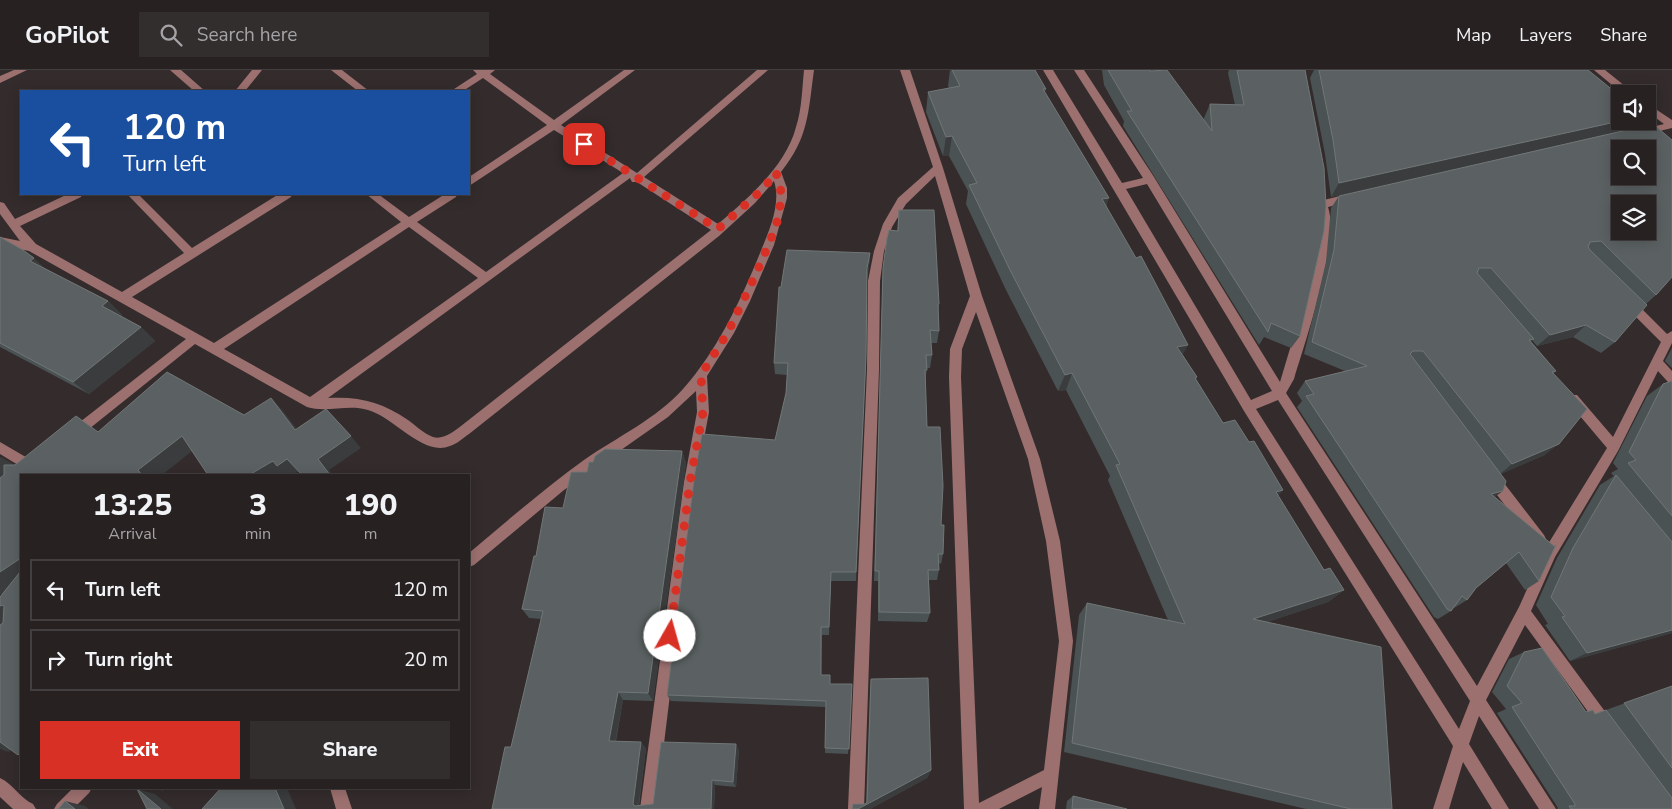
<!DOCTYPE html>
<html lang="en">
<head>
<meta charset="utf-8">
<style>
  body { margin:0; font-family:"Nunito Sans",sans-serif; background:#332e2e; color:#f1f3f6; height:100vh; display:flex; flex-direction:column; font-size:19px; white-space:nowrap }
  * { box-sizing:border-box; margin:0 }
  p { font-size:16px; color:#a4a3a5 }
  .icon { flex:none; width:28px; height:28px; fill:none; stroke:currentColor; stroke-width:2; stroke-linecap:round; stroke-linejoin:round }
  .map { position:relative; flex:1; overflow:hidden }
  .details { position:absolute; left:20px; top:404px; width:450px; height:315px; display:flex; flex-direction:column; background:#272121; border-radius:0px; box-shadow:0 2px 12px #0003,0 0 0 1px #433e3f }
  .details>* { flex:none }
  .guide { position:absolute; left:20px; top:20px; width:450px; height:105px; border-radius:0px; box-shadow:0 2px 12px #0003,0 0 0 1px #433e3f; background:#1a4fa0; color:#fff; overflow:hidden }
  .fabs { position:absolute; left:1611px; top:15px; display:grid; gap:10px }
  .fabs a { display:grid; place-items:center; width:45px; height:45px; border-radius:0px; background:#272121; box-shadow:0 2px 12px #0003,0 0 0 1px #433e3f; font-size:25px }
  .pin { position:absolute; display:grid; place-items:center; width:42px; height:42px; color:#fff; margin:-21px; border-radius:10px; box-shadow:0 2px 8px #0006 }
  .me { position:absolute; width:55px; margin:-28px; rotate:7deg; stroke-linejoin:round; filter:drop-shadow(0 0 4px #0008) }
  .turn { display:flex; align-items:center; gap:18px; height:105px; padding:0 20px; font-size:22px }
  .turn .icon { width:65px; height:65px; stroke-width:2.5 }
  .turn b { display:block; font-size:35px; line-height:42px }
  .eta { display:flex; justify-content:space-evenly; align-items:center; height:85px; text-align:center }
  .eta b { font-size:30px; font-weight:800; line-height:35px }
  .primary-button { display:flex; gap:10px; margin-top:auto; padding:10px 20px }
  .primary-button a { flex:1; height:58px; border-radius:0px; background:#d93025; color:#fff; font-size:20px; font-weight:800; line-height:58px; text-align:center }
  .primary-button a+a { background:#332e2e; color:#f1f3f6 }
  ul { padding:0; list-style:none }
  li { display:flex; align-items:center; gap:15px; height:62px; margin:0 10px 8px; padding:0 10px; border:2px solid #433e3f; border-radius:0px }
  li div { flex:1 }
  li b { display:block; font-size:19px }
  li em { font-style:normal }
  header { display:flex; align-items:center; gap:30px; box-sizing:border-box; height:70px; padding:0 25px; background:#272121; border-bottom:1px solid #433e3f }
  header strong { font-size:24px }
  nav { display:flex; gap:28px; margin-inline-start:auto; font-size:18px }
  .search { width:350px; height:45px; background:#332e2e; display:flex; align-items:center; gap:12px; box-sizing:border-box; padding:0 18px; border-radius:0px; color:#a4a3a5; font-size:19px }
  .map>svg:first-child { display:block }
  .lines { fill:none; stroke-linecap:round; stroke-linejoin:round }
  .minor { fill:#9c706f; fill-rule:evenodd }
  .wall { fill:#4a5253 }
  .shaded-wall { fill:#3a3c3d }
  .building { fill:#5b6162; stroke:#717676; fill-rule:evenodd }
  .route { stroke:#d93025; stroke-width:9; stroke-dasharray:0 16.2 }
</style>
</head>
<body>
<header>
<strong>GoPilot</strong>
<div class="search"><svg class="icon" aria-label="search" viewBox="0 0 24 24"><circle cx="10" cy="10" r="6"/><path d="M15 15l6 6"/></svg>Search here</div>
<nav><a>Map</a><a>Layers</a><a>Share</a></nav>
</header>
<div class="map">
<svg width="1672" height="739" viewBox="0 0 1672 739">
  <rect width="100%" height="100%" fill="#342c2c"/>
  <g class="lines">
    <path class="minor" d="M14 0H27L0 13V6Z
      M170 0H181L205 21H194Z
      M252 0H262L245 21H235Z
      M331 0H342L369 21H358Z
      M473 0H495L490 4 554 50 624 0H635L561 55 637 103 757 0H768L644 107 718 154C748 128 786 96 796 57 802 38 802 19 804 0H814C808 43 809 67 781 102L787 118V128L774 175 750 231 734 263 707 306 709 342 696 412 656 739H640L684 412 697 342 696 321 668 347 564 420 474 495 469 497V483C507 451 544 419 584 390 617 367 656 349 683 319 716 282 739 234 758 188 767 165 782 136 774 111L755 133 719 166 469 364C463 368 457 374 450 376 423 387 394 347 368 340 348 334 326 343 307 337L195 274 79 367 75 368 71 367 69 363 71 359 186 269 29 181 0 175V167L20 171 0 144V132L4 133 15 149 68 124H82L81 127 20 156 36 174 122 222 184 183 127 124H138L192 178 279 124H292L291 127 132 227 214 273 401 152 366 124H378L409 147 445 124H457L456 127 417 152 486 202 623 103 554 60 469 116V107L547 55 483 8 463 21H451L477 4ZM630 108 632 112H637L711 160 461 356C453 362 443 370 433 367 424 364 415 355 408 350 382 332 359 326 328 328ZM409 157 478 208 310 327 224 279Z
      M900 0H910L943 98 982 226 1040 389 1060 471 1073 571 1055 739H1039L1042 717 999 739H964L949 307 950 279 970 226 935 106 906 134 892 157 884 181 880 211 879 299 864 739H848L867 299 868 211 874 181 883 154 898 128 933 97ZM976 242 1028 389 1046 471 1059 571 1044 700 979 733 961 307 962 279Z
      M1043 0H1053L1122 113 1143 108 1074 0H1084L1154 107 1280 312 1312 205 1319 173V134L1320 131 1352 123 1356 124 1357 127 1356 130 1328 137C1340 171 1305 272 1294 309L1286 323 1477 616 1519 537 1545 479 1607 378 1569 333 1567 329 1569 325H1577L1613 367 1661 272 1624 235 1622 232 1624 229H1632L1667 264 1672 261V273L1663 291 1672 301V314L1668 312 1658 301 1618 381 1555 487 1531 541 1612 651 1614 656 1612 661 1607 663 1602 661 1525 555 1486 630 1556 739H1539L1479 646 1469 674 1509 739H1492L1463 692 1449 739H1433L1453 676 1244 341ZM1147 114 1272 321 1251 330 1126 119ZM1278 330 1470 631 1459 659 1256 339Z
      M1594 0H1605L1635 24H1623Z
      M1648 34 1672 50V58L1643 65 1639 64V60L1664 54 1648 42Z
      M0 372 36 393 38 397 36 401 32 403 28 401 0 384Z
      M1492 402 1497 404 1544 465 1546 469 1544 473 1539 475 1534 473 1487 412 1486 408 1487 404Z
      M0 708C13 714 20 728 33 734L36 739H13L0 727Z
      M73 718H92L89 723 73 739H54L57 734Z
      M330 718H345L352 739H336Z"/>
  </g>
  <path class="wall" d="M950 0 1046 19 1045 22 1106 137 1183 285 1197 307 1196 309 1223 353 1249 372 1283 420 1278 426 1324 500 1344 520 1328 532 1267 552 1392 739H1306L1064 682 1079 545 1087 533 1168 550 1108 410 1110 406 1066 320 1058 321 1006 220 966 134 968 121 949 86H943L926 42 928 22 949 18 948 16Z
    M1102 0H1150L1204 50V48L1210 34 1235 35 1228 3 1229 0H1305L1300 266 1291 278 1264 267 1259 275 1123 56 1124 51 1104 15Z
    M1314 0H1588L1631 59 1656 225 1646 234 1615 272 1601 283 1573 267 1537 276 1532 270 1531 271 1556 301 1553 304 1545 385 1500 404 1495 427 1539 511 1525 520 1506 493 1476 518 1467 530 1454 538 1453 537 1451 541 1438 549 1434 547 1297 337 1302 331 1297 323 1305 311 1345 301 1304 284 1326 192 1331 138 1339 126 1568 73 1331 127 1325 84 1310 8Z
    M899 140 939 234 938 243 939 261 937 273H931L932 285 930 298H927L925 312 927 357 941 455 943 484 941 494 939 493V500L937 510H929L930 543 927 552 878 551V511H874L883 198 897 161Z
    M0 167 47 200 108 231 122 245 121 246 141 257 155 271 89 324 0 277Z
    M870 183 869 196 867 209 866 287 856 511H831L829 565H822L821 605 830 614H852L848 684 825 683 826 637 671 631 667 625 775 370 786 323 787 305 775 304 774 293Z
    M1672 278V298L1665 291Z
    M1672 311V563L1570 591 1545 555 1548 554 1536 535 1557 488 1600 415 1614 406 1611 403 1618 399 1613 393 1647 326 1663 314Z
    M682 381 686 393 653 631 623 630 616 671 646 678 639 736 653 734 739 680 736 717 715 715 714 739H492L511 677 541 549 529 548 522 539 536 486 563 438 593 392Z
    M1524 582 1586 642 1595 644 1672 616V739H1557L1558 738 1497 643 1506 639 1492 622 1509 589Z
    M871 609 931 700 927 708 870 739H852L866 733 870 620Z
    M1073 726 1127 739H1066L1067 731Z"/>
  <path class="shaded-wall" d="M1620 51H1638L1631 59 1331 127 1339 113Z
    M952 66 949 86H943L946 67Z
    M1109 128 1103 147 1102 129Z
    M870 183 869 196 866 211 867 198Z
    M34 188 49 202 30 191Z
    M108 231 122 245 117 250 102 236Z
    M1586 255 1573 267 1537 276 1550 265Z
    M141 257 155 271 89 324 73 312Z
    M1188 275 1179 292 1177 277Z
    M1072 303 1066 320 1058 321 1065 305Z
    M271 328 283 341 307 372 295 360Z
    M182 366 196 378 162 405H142L138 400Z
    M351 366 361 378 329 400 333 405H330L318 389Z
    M1559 374 1545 385 1499 405 1512 394Z
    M682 381 686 393 653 631 648 623Z
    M1 387 20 398 0 415V388Z
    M287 389 300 400 293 405H287L285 403 281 405H249L273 391Z
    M1283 420 1270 435 1276 422Z
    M1503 421 1489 431 1491 424Z
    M21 488V511L0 525V502Z
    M1344 520 1328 532 1240 561 1253 549Z
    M3 535 21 543 3 555 0 554V536Z
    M1672 560V563L1570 591 1587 583Z
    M618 622 623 630 614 678 609 671Z
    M0 670 16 674 9 682 0 679Z
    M641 672 646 678 638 739 633 734Z
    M736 674 739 680 736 717 733 712Z
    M931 700 927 708 870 739H858Z
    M712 710 715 715 714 739H711Z
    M152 718H167L163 721Z
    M275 718H287L296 739H284Z
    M137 719 155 724 173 739H161Z
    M65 731 85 736 89 739H75Z"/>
  <path class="building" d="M952 0H1035L1046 19H1043L1109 128 1102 129 1136 188 1141 186 1188 275 1177 277 1197 307 1195 308 1223 353 1235 350 1249 372 1254 371 1283 420 1276 422 1324 500 1330 498 1344 520 1253 549 1381 577 1392 739H1351L1072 673 1087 533 1185 554 1116 395 1120 394 1072 303 1065 305 1011 202 969 115 977 113 952 66 946 67 928 22 960 16Z
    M1108 0H1150V1L1167 0 1212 61 1210 34 1244 35 1237 0H1305L1324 98 1326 136 1324 161 1300 266 1271 253 1268 262 1127 41H1132Z
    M1319 0H1588L1620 26V51L1339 113 1333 70Z
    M1653 54 1672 70V207L1656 225 1601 171 1590 172 1588 177 1590 180 1647 235 1615 272 1586 255 1550 265 1491 198H1479L1477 203 1534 269 1529 270 1556 301 1552 302 1587 339 1559 374 1512 394 1423 281H1413L1410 284 1506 411 1503 421 1491 424 1554 476 1556 475 1539 511 1519 482 1476 518 1467 530 1462 526 1451 541 1447 539 1306 326 1314 324 1305 311 1367 296 1312 272 1334 180 1339 126ZM1620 79H1648V106H1620ZM1620 134H1648V161H1620Z
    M899 140H934L939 234H938L939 261 930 260 932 285H926L927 300H925L927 357H940L943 416 941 455H944L943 484H938L939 500H928L930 543 879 542V501H875L883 198 887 168 889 160 898 161Z
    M0 167 23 180 34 188 30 191 108 231 102 236 141 257 73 312 0 273Z
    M787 180 870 183 867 198 866 287 856 502H831L829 557H821V605H830V614H852L849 679 825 678 826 631 667 625 695 402 702 364 775 370 786 323 788 293H774L779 217H781Z
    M167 302 244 345 271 328 295 360 326 339 351 366 318 389 330 405H302L287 389 277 396 273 391 249 405H208L182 366 138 400 142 405H21V488L0 502V408L4 405V395H15L76 346 98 362Z
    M1672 311V446L1628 393 1636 390 1629 382 1663 314Z
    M605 379 682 381 648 623 618 622 609 671 641 672 633 734 635 736 653 734 661 672 736 674 733 712 712 710 711 739H492L505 677H511L543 541 522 539 534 486H536L545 437 563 438 571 402H587L589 392H593L595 386Z
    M1616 405 1672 472V560L1587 583 1562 547 1565 546 1551 527 1573 478Z
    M20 502 21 503V682L18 685 0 672V555L3 553 4 536 3 535 0 536V527Z
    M1542 578 1586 642 1593 640 1595 644 1606 640 1672 728V739H1571L1569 736H1575V734L1512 637 1522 633 1507 616 1524 582Z
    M928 608 931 700 858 739H852L853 734H865L867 732 871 609Z
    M1672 616V698L1624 633Z
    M221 718H275L284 739H202Z
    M137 719 161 739H147Z
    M1073 726 1127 739H1072Z
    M65 731 75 739H58Z"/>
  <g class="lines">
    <path class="route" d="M584 74 718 159 764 118 776 102 782 126 776 157 756 204 728 262 701 305 703 342 690 412 670 566"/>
  </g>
</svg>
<div class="fabs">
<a><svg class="icon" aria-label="sound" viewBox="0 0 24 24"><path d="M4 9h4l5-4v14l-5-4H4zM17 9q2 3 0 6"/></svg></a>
<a><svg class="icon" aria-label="search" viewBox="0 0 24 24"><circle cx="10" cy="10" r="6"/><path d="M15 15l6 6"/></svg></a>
<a><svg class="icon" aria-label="layers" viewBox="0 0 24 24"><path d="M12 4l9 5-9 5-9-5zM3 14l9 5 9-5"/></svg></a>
</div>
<div class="pin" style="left:584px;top:74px;background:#d93025"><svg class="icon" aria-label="arrive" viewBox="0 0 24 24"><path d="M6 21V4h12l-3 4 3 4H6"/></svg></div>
<svg class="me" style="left:670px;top:566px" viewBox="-20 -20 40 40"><circle r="19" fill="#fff"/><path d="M0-13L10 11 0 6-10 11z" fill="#d93025"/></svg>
<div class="guide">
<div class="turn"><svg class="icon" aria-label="left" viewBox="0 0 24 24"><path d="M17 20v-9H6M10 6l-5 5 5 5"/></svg><div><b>120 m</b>Turn left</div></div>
</div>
<section class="details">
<div class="eta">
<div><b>13:25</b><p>Arrival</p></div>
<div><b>3</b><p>min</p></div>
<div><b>190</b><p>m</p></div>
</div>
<ul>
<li><svg class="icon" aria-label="left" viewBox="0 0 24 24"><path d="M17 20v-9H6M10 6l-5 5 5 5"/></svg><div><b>Turn left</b></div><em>120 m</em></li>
<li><svg class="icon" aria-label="right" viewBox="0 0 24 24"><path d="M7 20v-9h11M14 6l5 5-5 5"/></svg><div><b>Turn right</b></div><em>20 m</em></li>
</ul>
<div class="primary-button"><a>Exit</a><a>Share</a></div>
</section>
</div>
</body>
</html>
